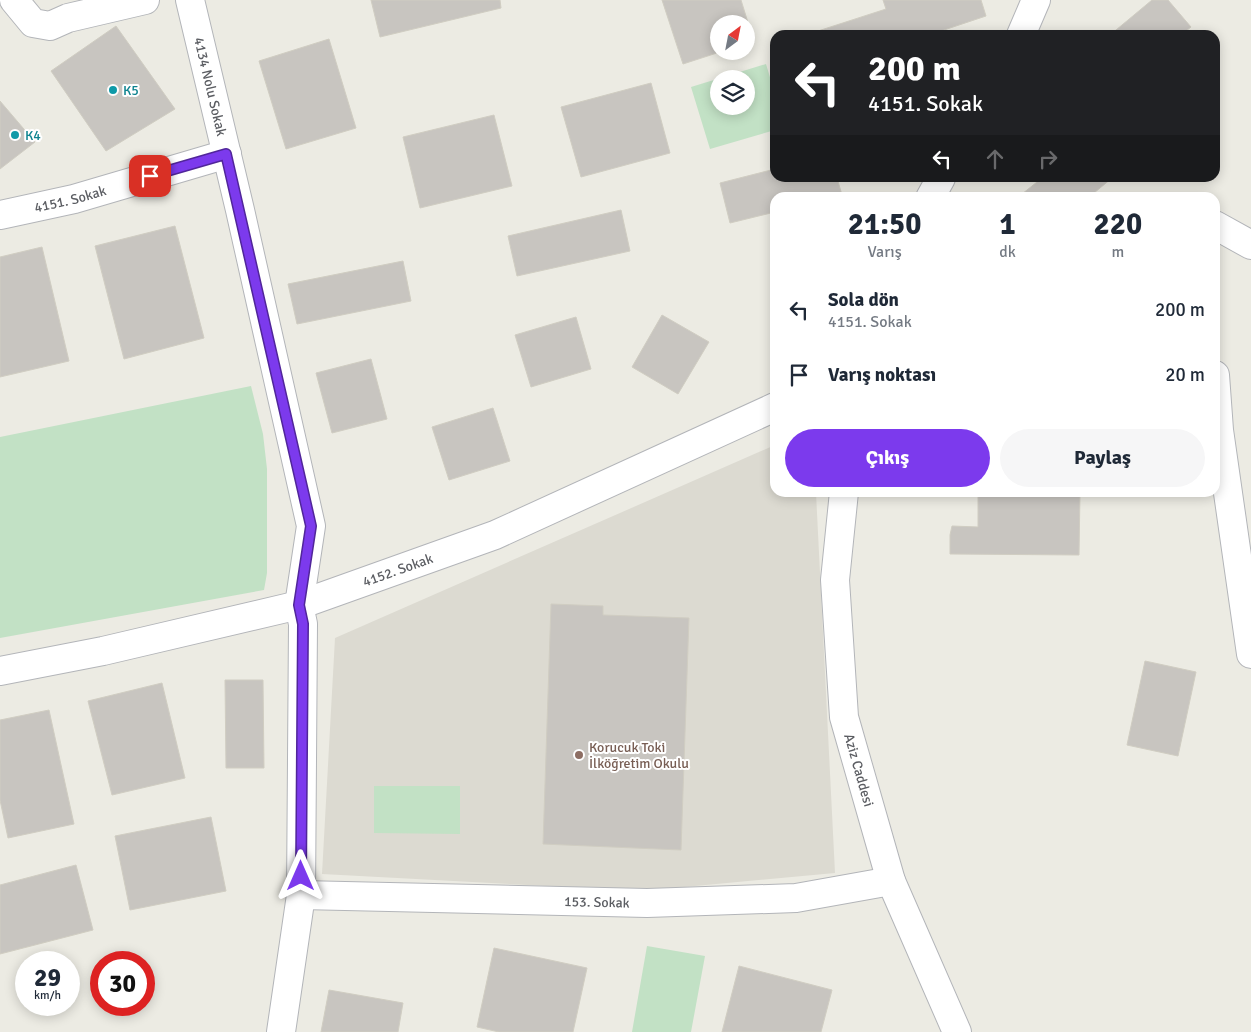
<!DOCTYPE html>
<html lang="tr">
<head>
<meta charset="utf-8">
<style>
  body { margin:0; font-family:Signika,sans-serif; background:#f6f6f7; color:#1f2937; height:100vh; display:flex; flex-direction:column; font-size:19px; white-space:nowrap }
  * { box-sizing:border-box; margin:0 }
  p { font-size:16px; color:#747a83 }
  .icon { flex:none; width:28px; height:28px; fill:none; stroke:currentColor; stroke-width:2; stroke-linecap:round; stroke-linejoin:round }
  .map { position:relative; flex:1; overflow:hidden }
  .details { position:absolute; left:770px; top:192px; width:450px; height:305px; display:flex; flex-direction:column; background:#fff; border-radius:15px; box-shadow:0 2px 12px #0003 }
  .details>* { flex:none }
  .guide { position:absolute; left:770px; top:30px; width:450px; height:152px; border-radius:15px; box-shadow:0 2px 12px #0003; background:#202124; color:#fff; overflow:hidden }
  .needle { width:32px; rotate:32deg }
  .controls { position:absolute; left:710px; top:15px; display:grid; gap:10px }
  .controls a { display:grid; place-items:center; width:45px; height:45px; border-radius:50%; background:#fff; box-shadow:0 2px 12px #0003; font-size:25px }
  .speed { position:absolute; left:15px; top:951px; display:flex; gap:10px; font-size:25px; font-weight:700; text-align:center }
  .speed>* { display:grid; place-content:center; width:65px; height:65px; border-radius:50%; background:#fff; box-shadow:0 2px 12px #0003; line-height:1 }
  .speed small { font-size:12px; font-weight:400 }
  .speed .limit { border:8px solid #d22; background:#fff; color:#111 }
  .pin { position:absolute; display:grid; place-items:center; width:42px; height:42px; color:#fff; margin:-21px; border-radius:10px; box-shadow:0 2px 8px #0006 }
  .me { position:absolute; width:55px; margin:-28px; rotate:0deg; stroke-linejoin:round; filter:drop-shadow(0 0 4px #0008) }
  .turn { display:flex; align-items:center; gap:18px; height:105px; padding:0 15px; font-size:22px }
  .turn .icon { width:65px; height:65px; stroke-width:2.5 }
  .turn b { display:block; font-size:35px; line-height:42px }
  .lanes { display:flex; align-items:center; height:48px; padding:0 15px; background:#0003; justify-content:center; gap:25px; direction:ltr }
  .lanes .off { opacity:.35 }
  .eta { display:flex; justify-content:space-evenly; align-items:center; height:85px; text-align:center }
  .eta b { font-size:30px; font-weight:700; line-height:35px }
  .cta { display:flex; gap:10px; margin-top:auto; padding:10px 15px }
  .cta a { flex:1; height:58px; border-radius:30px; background:#7c3aed; color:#fff; font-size:20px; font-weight:700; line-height:58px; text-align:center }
  .cta a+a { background:#f6f6f7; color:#1f2937 }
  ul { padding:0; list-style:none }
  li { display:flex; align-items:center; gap:15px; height:65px; padding:0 15px }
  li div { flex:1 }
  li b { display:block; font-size:19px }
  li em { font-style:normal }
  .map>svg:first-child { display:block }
  .education { fill:#dcdad1 }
  .green { fill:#c2e1c5; fill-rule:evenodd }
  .building { fill:#c8c5c0; stroke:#d0cdc2 }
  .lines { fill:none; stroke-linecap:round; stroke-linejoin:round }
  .minor-casing { stroke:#b3b5b9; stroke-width:30 }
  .minor { stroke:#fff; stroke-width:28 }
  .route-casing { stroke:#51269a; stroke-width:12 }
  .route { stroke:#7c3aed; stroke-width:9 }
  .culture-dot { fill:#0f9aa8; stroke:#fff; stroke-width:2 }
  .education-dot { fill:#8d6e63; stroke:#fff; stroke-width:2 }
  .labels { text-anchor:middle; stroke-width:4; stroke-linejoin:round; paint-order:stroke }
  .street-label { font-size:14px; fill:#5b5d62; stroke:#fff }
  .culture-label { font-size:14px; fill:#0d838f; stroke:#fff; text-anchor:start }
  .education-label { font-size:14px; fill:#785e54; stroke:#fff; text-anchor:start }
</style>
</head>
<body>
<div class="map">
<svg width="1251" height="1032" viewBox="0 0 1251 1032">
  <rect width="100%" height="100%" fill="#ecebe3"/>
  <path class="education" d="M775 445V492L816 493 835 873 642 891 322 874 335 638Z"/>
  <path class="green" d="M766 64 775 94V130L710 149 691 87ZM719 79H746V106H719Z
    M251 386 263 434 267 469V573L264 590 0 638V437Z
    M374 786H460V834L374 833Z
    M647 946 705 956 691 1032H632Z"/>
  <path class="building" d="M371 0H500L501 8 380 37Z
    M662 0H741L754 42 746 44V24H719V51H723L683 64Z
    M883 0H981L986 16 929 35H819L818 31 886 9Z
    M1152 0H1168L1191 27 1181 35H1110Z
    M116 26 175 109 106 151 51 71Z
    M329 39 356 128 286 149 259 61Z
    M651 83 670 153 581 177 561 107Z
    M0 101 35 142 0 169Z
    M494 115 512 186 420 208 403 137Z
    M775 169V178H837L842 195 831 198H775V212L730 223 720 183Z
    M1042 178H1112L1088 198H1017Z
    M621 210 630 251 517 276 508 236Z
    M175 226 204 338 124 359 95 246Z
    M42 247 69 361 0 377V257Z
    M403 261 411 301 297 324 288 284Z
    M662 315 709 342 678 394 632 367Z
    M576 317 591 369 531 387 515 335Z
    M371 359 387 419 332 433 316 373Z
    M493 408 510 461 449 480 432 427Z
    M978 492H1080L1079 555 950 554V535L952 526 978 527Z
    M551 604 603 606V615L689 618 681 850 543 844Z
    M1145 661 1196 672 1178 756 1127 745Z
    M225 680H263L264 768H226Z
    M162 683 185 778 112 795 88 701Z
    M49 710 74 824 8 838 0 800V720Z
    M211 817 226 891 130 910 115 836Z
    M76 865 93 930 0 954V885Z
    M494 948 587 968 573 1032H499L477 1027Z
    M739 966 832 990 821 1032H722Z
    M329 990 403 1003 398 1032H321Z"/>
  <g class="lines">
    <defs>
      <g id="minor">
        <path d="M14 0 33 23 50 26 68 18 145 0"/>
        <path id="s1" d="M190 0 240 210 311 526 299 605 303 624 301 895 281 1032"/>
        <path d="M1021 35 1036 0"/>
        <path d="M930 198 941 178"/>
        <path id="s2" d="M0 215 74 199 227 154"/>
        <path d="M1215 225 1251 245"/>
        <path d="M1215 375 1219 430 1251 654"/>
        <path id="s3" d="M844 492 835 580 844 717 891 881 957 1032"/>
        <path id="s4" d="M0 671 103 651 299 605 495 535 775 407"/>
        <path id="s5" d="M301 895 647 903 796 898 891 881"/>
      </g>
    </defs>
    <use href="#minor" class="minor-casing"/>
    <use href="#minor" class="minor"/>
  </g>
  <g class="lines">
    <defs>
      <path id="route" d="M150 176 226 154 311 526 299 605 303 624 301 876"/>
    </defs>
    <use href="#route" class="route-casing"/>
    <use href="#route" class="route"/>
  </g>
  <g class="culture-dot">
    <circle cx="113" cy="90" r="5"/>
    <circle cx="15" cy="135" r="5"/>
  </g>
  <circle class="education-dot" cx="579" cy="755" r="5"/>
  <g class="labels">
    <g class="street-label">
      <text dy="5" stroke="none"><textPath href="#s1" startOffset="89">4134 Nolu Sokak</textPath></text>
      <text dy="5" stroke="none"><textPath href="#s2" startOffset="72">4151. Sokak</textPath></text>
      <text dy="5" stroke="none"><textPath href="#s4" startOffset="411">4152. Sokak</textPath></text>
      <text dy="5" stroke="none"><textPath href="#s3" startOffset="281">Aziz Caddesi</textPath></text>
      <text dy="5" stroke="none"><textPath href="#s5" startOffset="296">153. Sokak</textPath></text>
    </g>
    <g class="culture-label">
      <text x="123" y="95">K5</text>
      <text x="25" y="140">K4</text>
    </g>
    <g class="education-label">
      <text x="589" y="752">Korucuk Toki<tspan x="589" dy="16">İlköğretim Okulu</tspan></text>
    </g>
  </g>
</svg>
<div class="controls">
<a><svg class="needle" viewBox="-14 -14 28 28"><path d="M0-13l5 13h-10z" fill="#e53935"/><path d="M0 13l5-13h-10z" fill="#747a83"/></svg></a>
<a><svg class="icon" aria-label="layers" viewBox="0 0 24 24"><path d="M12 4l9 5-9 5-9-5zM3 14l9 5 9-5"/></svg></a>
</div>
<div class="speed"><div>29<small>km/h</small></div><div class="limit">30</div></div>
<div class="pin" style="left:150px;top:176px;background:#d93025"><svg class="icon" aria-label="arrive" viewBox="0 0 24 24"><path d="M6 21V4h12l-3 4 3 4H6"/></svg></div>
<svg class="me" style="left:301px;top:876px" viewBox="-20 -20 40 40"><path d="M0-17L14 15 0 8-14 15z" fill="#7c3aed" stroke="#fff" stroke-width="4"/></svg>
<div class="guide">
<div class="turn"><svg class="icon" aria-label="left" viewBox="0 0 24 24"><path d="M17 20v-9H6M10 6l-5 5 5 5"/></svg><div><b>200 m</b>4151. Sokak</div></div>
<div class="lanes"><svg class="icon" aria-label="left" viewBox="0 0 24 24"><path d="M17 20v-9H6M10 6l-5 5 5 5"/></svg><svg class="icon off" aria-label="ahead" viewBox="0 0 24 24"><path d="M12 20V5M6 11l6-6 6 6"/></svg><svg class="icon off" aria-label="right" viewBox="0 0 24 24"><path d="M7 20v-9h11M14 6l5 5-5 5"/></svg></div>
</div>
<section class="details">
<div class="eta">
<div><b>21:50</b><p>Varış</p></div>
<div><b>1</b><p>dk</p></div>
<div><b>220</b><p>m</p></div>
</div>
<ul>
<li><svg class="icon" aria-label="left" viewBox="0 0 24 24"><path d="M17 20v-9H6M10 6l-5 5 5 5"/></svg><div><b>Sola dön</b><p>4151. Sokak</p></div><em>200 m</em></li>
<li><svg class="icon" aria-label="arrive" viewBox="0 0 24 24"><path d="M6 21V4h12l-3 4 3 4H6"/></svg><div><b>Varış noktası</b></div><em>20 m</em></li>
</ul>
<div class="cta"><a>Çıkış</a><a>Paylaş</a></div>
</section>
</div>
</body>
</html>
